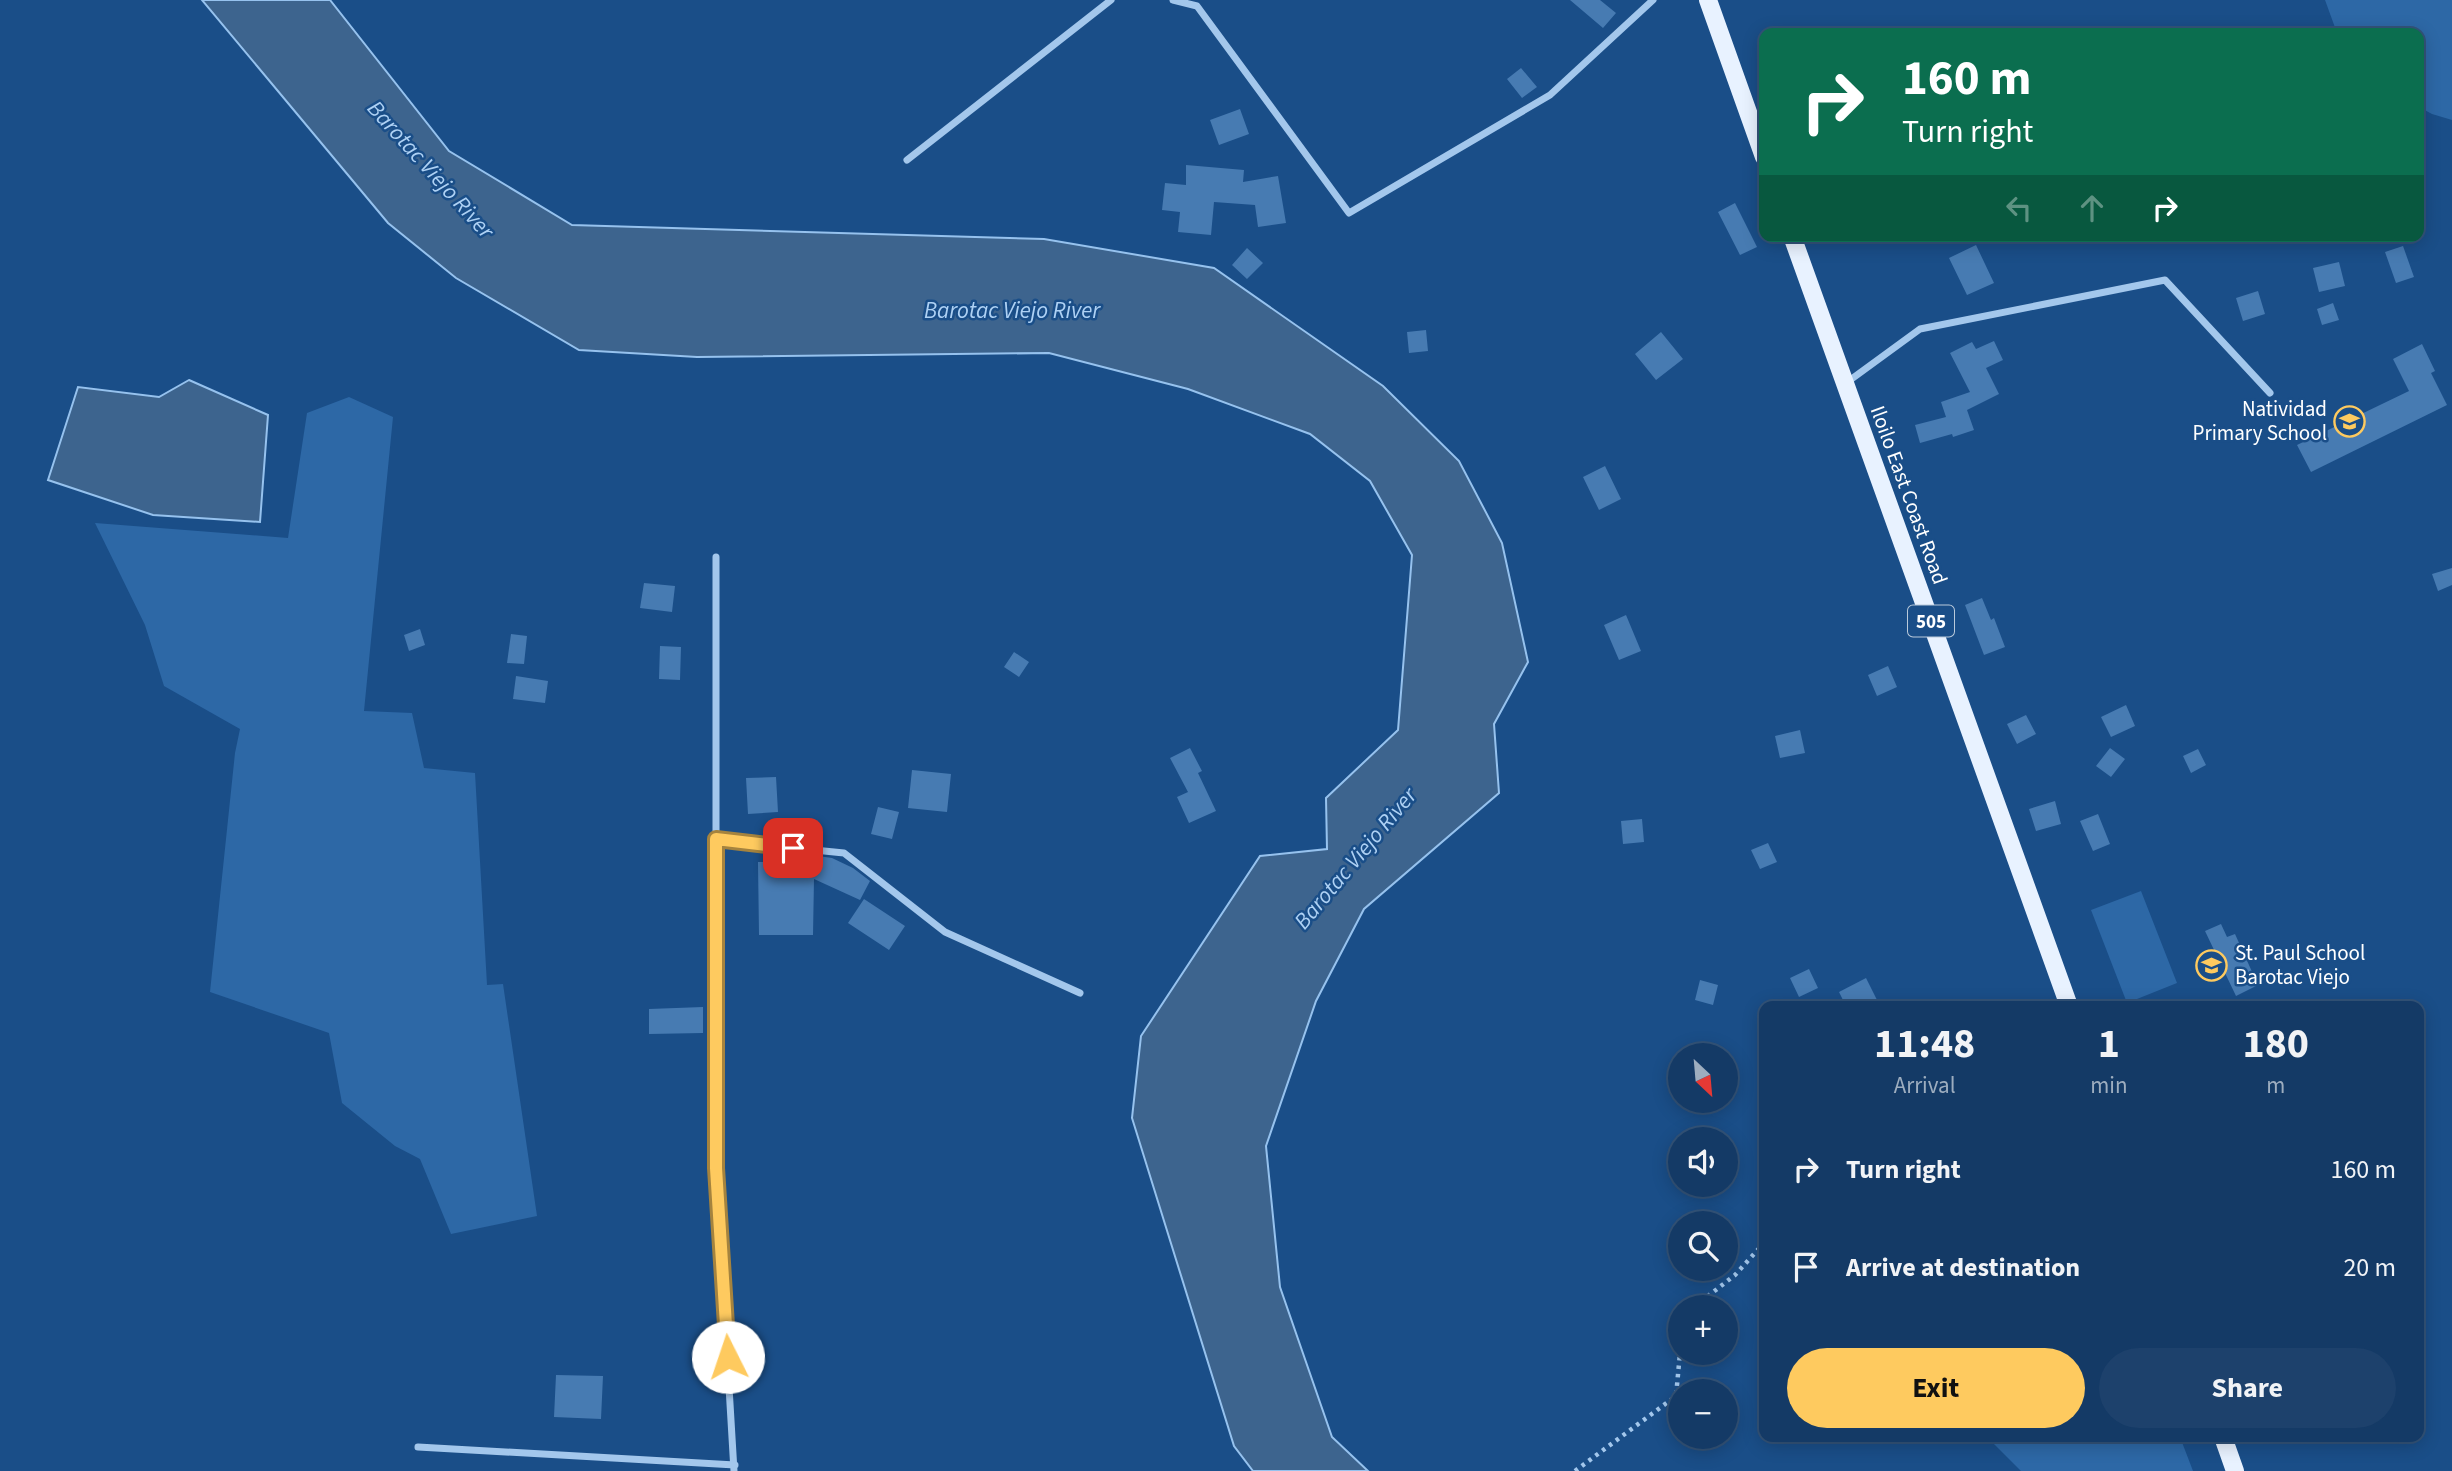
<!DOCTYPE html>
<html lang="en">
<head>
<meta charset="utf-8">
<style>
  body { margin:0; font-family:"Source Sans 3",sans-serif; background:#1d416c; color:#f1f3f6; height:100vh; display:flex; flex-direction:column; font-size:26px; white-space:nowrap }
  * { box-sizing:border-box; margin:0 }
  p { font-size:23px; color:#9dadbf }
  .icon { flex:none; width:38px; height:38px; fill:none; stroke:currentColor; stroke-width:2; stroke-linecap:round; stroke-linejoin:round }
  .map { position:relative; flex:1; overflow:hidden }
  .panel { position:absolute; left:1759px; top:1001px; width:665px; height:441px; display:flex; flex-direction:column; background:#143a66; border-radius:14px; box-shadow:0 4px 18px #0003,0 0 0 2px #33547a }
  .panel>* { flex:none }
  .top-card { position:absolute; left:1759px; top:28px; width:665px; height:214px; border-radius:14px; box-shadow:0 4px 18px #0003,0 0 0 2px #33547a; background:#0b6e4f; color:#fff; overflow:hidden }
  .needle { width:46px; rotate:154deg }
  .buttons { position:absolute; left:1668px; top:1043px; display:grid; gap:14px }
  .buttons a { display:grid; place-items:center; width:70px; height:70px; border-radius:50%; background:#143a66; box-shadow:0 4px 18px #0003,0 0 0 2px #33547a; font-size:35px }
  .pin { position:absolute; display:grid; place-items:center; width:60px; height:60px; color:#fff; margin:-30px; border-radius:14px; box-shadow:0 4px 10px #0006 }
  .me { position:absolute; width:77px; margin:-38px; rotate:356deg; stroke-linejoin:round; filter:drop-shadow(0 0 5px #0008) }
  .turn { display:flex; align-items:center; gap:24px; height:147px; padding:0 28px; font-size:32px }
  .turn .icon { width:91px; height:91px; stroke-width:2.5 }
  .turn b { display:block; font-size:49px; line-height:60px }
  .lanes { display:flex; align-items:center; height:66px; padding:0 28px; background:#0003; justify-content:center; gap:35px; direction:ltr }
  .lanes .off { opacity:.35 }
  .eta { display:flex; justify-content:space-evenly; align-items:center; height:119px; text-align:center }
  .eta b { font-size:42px; font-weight:700; line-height:49px }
  .action { display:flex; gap:14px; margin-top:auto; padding:14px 28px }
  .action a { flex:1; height:80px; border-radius:42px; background:#feca5f; color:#111; font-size:28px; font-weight:700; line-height:80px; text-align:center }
  .action a+a { background:#1d416c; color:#f1f3f6 }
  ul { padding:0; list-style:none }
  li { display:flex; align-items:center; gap:21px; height:98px; padding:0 28px }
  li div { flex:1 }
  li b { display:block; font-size:26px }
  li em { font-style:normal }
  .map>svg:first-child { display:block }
  .green { fill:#2d68a6 }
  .water { fill:#3d648e; stroke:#96c2ee; stroke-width:2 }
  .building { fill:#477bb2 }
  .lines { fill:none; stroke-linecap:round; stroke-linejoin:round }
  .path { stroke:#a3c7ec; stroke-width:4.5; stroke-dasharray:3.5 5; stroke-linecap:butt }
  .minor { stroke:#a3c7ec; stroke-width:7 }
  .primary { stroke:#e8f2ff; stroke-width:18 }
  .route-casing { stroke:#a5833e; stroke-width:18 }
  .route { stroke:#feca5f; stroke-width:12 }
  .labels { text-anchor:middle; stroke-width:5; stroke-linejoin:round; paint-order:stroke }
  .shield { fill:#1a4e88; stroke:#bacadb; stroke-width:2 }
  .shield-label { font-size:19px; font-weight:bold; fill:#fff }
  .poi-label { font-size:21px; fill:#fff; stroke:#1a4e88; text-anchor:end }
  .street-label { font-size:21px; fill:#fff; stroke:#1a4e88 }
  .water-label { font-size:23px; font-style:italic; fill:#aed1f4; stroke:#1a4e88 }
</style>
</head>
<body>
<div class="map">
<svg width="2452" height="1471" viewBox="0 0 2452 1471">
  <rect width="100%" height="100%" fill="#1a4e88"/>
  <path class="green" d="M2325 0H2452V120L2432 114 2419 107 2418 33H2337Z
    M349 397 393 417 364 711 412 713 424 768 475 773 487 985 503 984 537 1216 451 1234 420 1159 395 1146 342 1103 329 1033 210 992 235 753 240 729 164 686 145 625 95 523 288 538 307 413Z
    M2141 891 2177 983 2127 1003 2091 910Z
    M1987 1437H2180L2193 1471H2021Z"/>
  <path class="water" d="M202 0H330L449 151 572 225 1044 239 1214 268 1383 386 1459 461 1502 543 1528 662 1494 724 1499 793 1364 909 1316 1001 1266 1146 1280 1287 1332 1437 1368 1471H1253L1234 1446 1132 1118 1141 1036 1260 856 1327 849 1326 798 1398 730 1412 555 1370 481 1310 434 1188 389 1049 353 697 357 579 350 456 278 388 223Z
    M189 380 268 415 260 522 153 515 48 480 78 387 159 397Z"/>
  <path class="building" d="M1570 0H1600L1616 13 1603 28Z
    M1521 68 1537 87 1522 98 1507 79Z
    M1240 109 1249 134 1219 145 1210 120Z
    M1186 165 1244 170 1243 182 1278 176 1286 223 1258 227 1255 205 1214 202 1211 235 1178 232 1180 212 1162 210 1165 183 1186 185Z
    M1735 203 1757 247 1740 255 1718 212Z
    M1976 245 1994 283 1967 295 1949 258Z
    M2403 246 2414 277 2396 283 2385 252Z
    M1247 248 1263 263 1247 279 1232 265Z
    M2339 262 2345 286 2319 292 2313 268Z
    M2258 291 2265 314 2243 321 2236 298Z
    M2333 303 2339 320 2322 325 2317 309Z
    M1426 330 1428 351 1409 353 1407 332Z
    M1661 332 1683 359 1656 380 1635 354Z
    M1994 341 2003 360 1986 368 1999 394 1967 410 1974 430 1953 437 1952 434 1920 443 1915 425 1946 417 1941 402 1970 392 1950 353 1972 342 1976 349Z
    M2422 344 2435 371 2431 373 2447 405 2311 472 2297 445 2409 391 2393 359Z
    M1605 466 1621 499 1599 510 1583 477Z
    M2452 568V585L2438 591 2432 574Z
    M644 583 675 586 672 612 640 608Z
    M1982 598 1991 620 1994 618 2005 647 1984 655 1965 605Z
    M1626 615 1641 651 1619 660 1604 625Z
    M420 629 425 645 409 651 404 635Z
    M511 634 527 636 524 664 507 663Z
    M660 646 681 647 680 680 659 679Z
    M1014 652 1029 662 1019 677 1004 667Z
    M1888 666 1897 687 1877 696 1868 675Z
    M516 676 548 681 545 703 513 699Z
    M2126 705 2135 726 2111 737 2101 717Z
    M2026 715 2036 734 2017 744 2007 724Z
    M1800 730 1805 753 1780 758 1775 736Z
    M1190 748 1202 771 1198 773 1216 811 1189 823 1177 797 1188 792 1170 758Z
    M2110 748 2125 759 2111 777 2096 766Z
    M2198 749 2206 765 2191 773 2183 756Z
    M912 770 951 774 947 812 908 808Z
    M776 777 778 812 748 814 746 778Z
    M2055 801 2061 824 2036 831 2029 809Z
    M878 807 899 812 892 839 871 834Z
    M2098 814 2110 844 2093 851 2080 821Z
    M1642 819 1644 842 1623 844 1621 821Z
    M1768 843 1777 862 1760 869 1751 850Z
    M818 856 832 858 853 868 870 881 860 900 814 879 813 935H759L758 862H815Z
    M864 899 905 926 889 950 848 923Z
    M2221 924 2227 937 2235 934 2258 985 2236 996 2205 931Z
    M1809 969 1818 988 1799 997 1790 978Z
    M1866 978 1880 1006H1846L1839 992Z
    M1700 980 1718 985 1713 1005 1695 1000Z
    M703 1007V1033L649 1034V1009Z
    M556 1375 603 1376 601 1419 554 1417Z"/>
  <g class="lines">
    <path class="path" d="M1694 1307 1735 1275 1764 1243
      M1575 1471 1676 1396 1680 1353"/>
    <path class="minor" d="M1173 0 1197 6 1349 213 1550 95 1653 0
      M907 160 1111 0
      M1846 383 1920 329 2165 280 2270 393
      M716 557V1168L734 1471
      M716 840 844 853 945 932 1080 993
      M418 1447 735 1465"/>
    <path class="primary" d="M1708 0 1764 157
      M1792 236 2069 1006
      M2223 1437 2235 1471"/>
  </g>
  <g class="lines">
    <defs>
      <path id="route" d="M728 1357 716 1168V839L793 848"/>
    </defs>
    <use href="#route" class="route-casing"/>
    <use href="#route" class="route"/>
  </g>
  <defs>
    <symbol id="school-ring" viewBox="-11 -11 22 22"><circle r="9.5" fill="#1a4e88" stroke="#feca5f" stroke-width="1.5"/><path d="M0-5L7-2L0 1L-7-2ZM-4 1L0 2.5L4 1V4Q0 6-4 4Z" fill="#feca5f"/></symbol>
  </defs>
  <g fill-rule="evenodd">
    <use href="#school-ring" x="2332" y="404" width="35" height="35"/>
    <use href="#school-ring" x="2194" y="948" width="35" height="35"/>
  </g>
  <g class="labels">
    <rect class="shield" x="1908" y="605.5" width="46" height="31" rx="5"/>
    <g class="shield-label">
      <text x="1931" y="628">505</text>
    </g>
    <g class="poi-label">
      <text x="2327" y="416">Natividad<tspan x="2327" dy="24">Primary School</tspan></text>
      <text x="2235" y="960" text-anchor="start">St. Paul School<tspan x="2235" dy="24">Barotac Viejo</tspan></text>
    </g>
    <g class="street-label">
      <text transform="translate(1909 495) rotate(70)" y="7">Iloilo East Coast Road</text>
    </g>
    <g class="water-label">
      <text transform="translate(431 169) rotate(48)" y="8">Barotac Viejo River</text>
      <text x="1012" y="318">Barotac Viejo River</text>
      <text transform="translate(1355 858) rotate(-50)" y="8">Barotac Viejo River</text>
    </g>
  </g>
</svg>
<div class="buttons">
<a><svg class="needle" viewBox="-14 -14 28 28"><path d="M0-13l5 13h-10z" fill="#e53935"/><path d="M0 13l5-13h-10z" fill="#9dadbf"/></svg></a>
<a><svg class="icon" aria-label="sound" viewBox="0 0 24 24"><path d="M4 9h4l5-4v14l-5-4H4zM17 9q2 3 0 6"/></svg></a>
<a><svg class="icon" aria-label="search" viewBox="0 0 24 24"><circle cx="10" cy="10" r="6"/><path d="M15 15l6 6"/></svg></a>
<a>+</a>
<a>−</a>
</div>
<div class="pin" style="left:793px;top:848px;background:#d93025"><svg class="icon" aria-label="arrive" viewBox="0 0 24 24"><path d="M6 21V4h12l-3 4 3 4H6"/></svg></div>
<svg class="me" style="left:728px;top:1357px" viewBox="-20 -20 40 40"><circle r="19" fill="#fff"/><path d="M0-13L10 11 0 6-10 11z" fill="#feca5f"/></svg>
<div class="top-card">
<div class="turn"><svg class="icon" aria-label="right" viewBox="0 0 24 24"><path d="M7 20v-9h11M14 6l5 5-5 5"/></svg><div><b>160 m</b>Turn right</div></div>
<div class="lanes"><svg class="icon off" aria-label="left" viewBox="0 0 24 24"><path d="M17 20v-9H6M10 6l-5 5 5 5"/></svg><svg class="icon off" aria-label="ahead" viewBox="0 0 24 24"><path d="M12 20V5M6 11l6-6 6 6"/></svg><svg class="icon" aria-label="right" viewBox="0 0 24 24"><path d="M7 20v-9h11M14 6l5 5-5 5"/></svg></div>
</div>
<section class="panel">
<div class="eta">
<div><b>11:48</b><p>Arrival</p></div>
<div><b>1</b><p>min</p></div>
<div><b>180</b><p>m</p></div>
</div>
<ul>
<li><svg class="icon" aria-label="right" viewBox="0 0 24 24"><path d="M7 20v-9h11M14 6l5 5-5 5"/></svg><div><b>Turn right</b></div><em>160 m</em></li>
<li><svg class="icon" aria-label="arrive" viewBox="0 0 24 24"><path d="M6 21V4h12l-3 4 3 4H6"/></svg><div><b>Arrive at destination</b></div><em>20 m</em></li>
</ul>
<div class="action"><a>Exit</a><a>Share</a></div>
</section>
</div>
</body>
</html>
